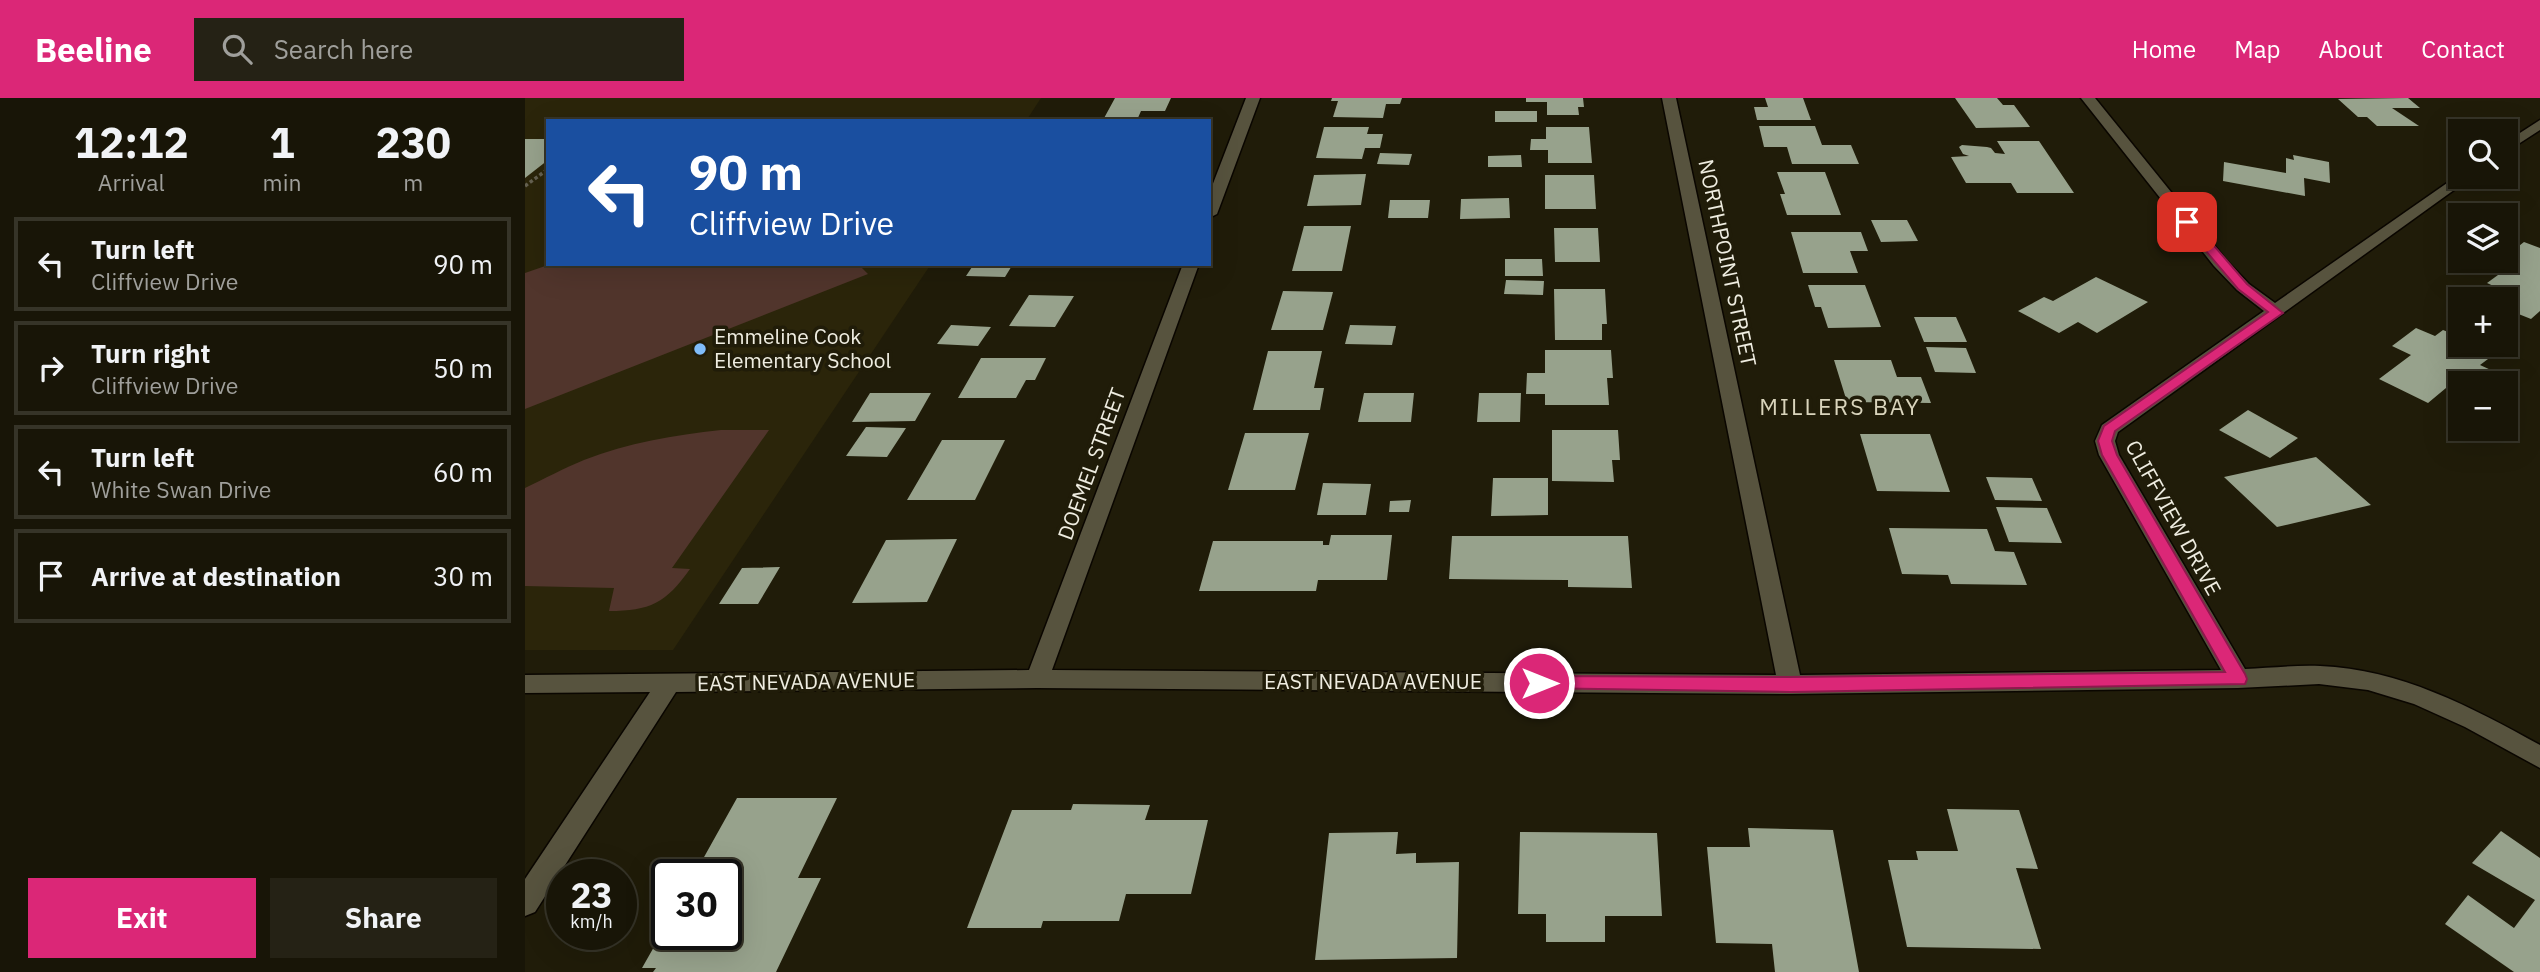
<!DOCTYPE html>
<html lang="en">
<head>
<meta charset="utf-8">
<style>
  body { margin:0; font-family:"IBM Plex Sans",sans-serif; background:#252215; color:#f1f3f6; height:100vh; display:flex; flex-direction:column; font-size:26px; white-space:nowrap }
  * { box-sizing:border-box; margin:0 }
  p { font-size:23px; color:#9f9f9b }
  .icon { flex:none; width:38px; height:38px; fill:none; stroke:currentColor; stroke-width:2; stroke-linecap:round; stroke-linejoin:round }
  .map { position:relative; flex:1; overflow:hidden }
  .drawer { display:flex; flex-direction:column; background:#181507; width:525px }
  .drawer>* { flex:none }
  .top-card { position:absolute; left:21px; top:21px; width:665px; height:147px; border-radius:0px; box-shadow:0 7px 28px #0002,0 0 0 2px #363428; background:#1a4fa0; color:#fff; overflow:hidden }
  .buttons { position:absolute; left:1923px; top:21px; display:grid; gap:14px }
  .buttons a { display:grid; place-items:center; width:70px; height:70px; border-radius:0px; background:#181507; box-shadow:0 7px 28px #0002,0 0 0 2px #363428; font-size:35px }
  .speed { position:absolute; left:21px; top:761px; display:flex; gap:14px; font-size:35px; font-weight:700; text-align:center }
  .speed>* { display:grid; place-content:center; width:91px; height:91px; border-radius:50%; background:#181507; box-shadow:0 7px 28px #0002,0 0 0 2px #363428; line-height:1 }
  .speed small { font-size:18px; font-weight:400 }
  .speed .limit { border:4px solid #111; border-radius:10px; background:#fff; color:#111 }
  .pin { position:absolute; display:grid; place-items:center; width:60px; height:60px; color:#fff; margin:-30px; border-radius:14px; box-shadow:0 4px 10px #0006 }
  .me { position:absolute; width:77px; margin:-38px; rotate:90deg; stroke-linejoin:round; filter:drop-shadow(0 0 5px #0008) }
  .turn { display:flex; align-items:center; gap:24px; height:147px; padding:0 28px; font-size:32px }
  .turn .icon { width:91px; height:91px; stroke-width:2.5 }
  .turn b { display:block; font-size:49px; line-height:60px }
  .eta { display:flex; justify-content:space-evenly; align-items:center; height:119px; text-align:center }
  .eta b { font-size:42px; font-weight:700; line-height:49px }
  .action { display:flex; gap:14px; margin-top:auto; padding:14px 28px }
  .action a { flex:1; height:80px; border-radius:0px; background:#db2777; color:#fff; font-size:28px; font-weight:700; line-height:80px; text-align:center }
  .action a+a { background:#252215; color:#f1f3f6 }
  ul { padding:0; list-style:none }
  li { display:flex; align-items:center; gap:21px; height:94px; margin:0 14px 10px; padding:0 14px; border:4px solid #363428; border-radius:0px }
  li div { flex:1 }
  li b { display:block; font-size:26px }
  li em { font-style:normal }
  header { display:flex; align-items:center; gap:42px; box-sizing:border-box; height:98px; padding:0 35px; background:#db2777; color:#fff }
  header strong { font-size:33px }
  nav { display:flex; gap:38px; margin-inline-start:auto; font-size:24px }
  .search { width:490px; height:63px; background:#252215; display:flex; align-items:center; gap:18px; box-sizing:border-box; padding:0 24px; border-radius:0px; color:#9f9f9b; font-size:26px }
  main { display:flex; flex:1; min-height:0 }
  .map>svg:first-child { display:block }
  .built { fill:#2b250a }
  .green { fill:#51352c }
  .building { fill:#97a28c }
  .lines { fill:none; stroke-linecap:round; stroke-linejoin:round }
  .street-casing { stroke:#0a0600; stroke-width:3 }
  .path { stroke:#656151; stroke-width:3.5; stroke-dasharray:3.5 2.5; stroke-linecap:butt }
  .street { fill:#57533e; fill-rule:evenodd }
  .route { fill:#db2777; stroke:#8e194d; stroke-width:2 }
  .poi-dot { fill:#80bdfa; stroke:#201c09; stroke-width:2.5 }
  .labels { text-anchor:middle; stroke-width:7; stroke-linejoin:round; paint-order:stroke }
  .street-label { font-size:21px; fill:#efede1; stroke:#201c09 }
  .poi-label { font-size:21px; fill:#efede1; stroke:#201c09; text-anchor:start }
  .neighbourhood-label { font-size:23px; letter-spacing:2px; fill:#d9d4bc; stroke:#201c09 }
</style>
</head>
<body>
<header>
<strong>Beeline</strong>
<div class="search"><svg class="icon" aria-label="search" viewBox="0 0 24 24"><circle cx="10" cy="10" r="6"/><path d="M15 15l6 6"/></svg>Search here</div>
<nav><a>Home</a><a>Map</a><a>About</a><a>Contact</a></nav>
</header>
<main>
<section class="drawer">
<div class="eta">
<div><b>12:12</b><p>Arrival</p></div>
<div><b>1</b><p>min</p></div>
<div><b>230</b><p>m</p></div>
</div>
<ul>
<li><svg class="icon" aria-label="left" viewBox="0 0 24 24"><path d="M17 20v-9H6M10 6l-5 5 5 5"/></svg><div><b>Turn left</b><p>Cliffview Drive</p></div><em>90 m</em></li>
<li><svg class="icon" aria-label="right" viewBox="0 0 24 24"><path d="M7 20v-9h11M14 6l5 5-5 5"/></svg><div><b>Turn right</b><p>Cliffview Drive</p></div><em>50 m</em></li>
<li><svg class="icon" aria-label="left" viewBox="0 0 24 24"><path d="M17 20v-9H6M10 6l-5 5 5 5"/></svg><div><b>Turn left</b><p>White Swan Drive</p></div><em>60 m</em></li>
<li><svg class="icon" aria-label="arrive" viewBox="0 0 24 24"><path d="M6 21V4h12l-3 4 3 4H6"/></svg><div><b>Arrive at destination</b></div><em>30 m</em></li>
</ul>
<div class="action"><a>Exit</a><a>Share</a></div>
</section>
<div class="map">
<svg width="2015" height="874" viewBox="0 0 2015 874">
  <rect width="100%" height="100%" fill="#201c09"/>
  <path class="built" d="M0 0H516L501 23H23V166H406L148 552H0Z"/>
  <path class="green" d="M26 166H333L343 176 0 311V175Z
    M196 332H244L147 470 165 471C141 505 125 513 84 513L89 490 0 488V390C19 381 39 370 59 362 103 345 149 337 196 332Z"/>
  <path class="building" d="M590 0H646L640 13H616L612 22H578Z
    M807 0H877L875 6H861L858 20 808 19 813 3H806Z
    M1001 0H1058L1059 9H1053L1054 17H1022V4H1001Z
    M1240 0H1278L1286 22H1232L1229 9H1243Z
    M1430 0H1472L1478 7H1489L1505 29 1451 30Z
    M1883 0 1895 10H1867L1894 28H1852L1842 19H1833L1813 1Z
    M970 13H1012V24H970Z
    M63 19H103L98 23H58Z
    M1234 28H1290L1297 47H1326L1334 66H1267L1262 49H1239Z
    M799 29H844L842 36H858L855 50H840L837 61 791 60Z
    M1021 29H1064L1067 65H1023V52H1005L1006 41H1021Z
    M0 41H23V62L0 80Z
    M1472 43H1514L1549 95H1492L1486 85H1441L1426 59 1444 58 1438 56 1434 49 1437 47 1462 49 1466 50 1470 55 1480 56Z
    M855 55 887 56 884 67 852 66Z
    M996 57 997 69H963V58Z
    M1768 57 1804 64 1805 85 1779 80 1780 98 1698 83 1699 64 1761 75V60L1769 62Z
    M1252 74H1300L1316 117H1262L1255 96H1260Z
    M841 76 836 107 782 108 789 77Z
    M1020 77H1069L1071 111H1020Z
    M984 100 985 120 935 121 936 101Z
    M865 102H905L903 120H863Z
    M1346 122H1382L1393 143 1356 144Z
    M779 128H826L817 173H767Z
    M1029 130H1073L1075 164H1030Z
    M1266 134H1336L1343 153H1325L1333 175H1278Z
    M1999 144 2015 150V213L2006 221 1981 211V201H1962L1975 191 1962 185 1973 177 1962 172 1974 163H1981V158Z
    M980 161H1017L1018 178H980Z
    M449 166H488L480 179 441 178Z
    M1571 179 1623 204 1572 235 1553 224 1534 235 1493 213 1519 199 1528 203Z
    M981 182 1019 183 1018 197 979 196Z
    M1283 187H1340L1356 229 1303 230 1296 209H1290Z
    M1029 191H1080L1082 226H1077V242H1030Z
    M758 193 808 194 798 232H746Z
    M504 197 549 198 530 229 484 228Z
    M1389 219H1431L1442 244H1399Z
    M426 227 466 229 453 248 412 246Z
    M825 227 871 228 867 247 820 246Z
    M1891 230 1910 238 1918 232 1936 239V247H1952L1971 255 1955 267 1979 278 1971 285H1936V289L1927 285 1903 305 1854 281 1886 257 1867 248Z
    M1401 249 1441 250 1451 275 1410 274Z
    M1020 252H1086L1088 280H1082L1084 307H1020V296H1001L1002 275H1020Z
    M743 253H797L789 290H799L795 312H728Z
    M456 260H521L510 282H501L491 300H433Z
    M1309 262H1366L1372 279H1396L1406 305 1322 304Z
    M345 295H406L390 323 327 324Z
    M839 295H889L886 324H833Z
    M954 295H996L995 324H952Z
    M1723 312 1773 340 1745 360 1694 332Z
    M341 329 381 330 362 359 321 358Z
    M1027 332H1093L1095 362H1087L1089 384 1027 383Z
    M720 335H784L770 392H703Z
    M1335 336H1405L1425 394 1352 393Z
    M417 342H480L450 402H382Z
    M1791 359 1846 407 1752 429 1699 379Z
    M1461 379 1507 380 1517 403 1470 402Z
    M968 380H1023V417L966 418Z
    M798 385 846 386 841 417H792Z
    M886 402 884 414H864L865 403Z
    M1471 409 1522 410 1537 445 1484 444Z
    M1364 430 1462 431 1470 453 1489 454 1502 487 1426 486 1423 477 1377 476Z
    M806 437H867L862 482H793L791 493H674L688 443H798V447H804Z
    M927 438H1103L1107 490 1043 489V482L924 481Z
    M432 441 402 504 327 505 361 442Z
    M255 469 233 506H194L217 470Z
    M212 700H312L273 780H296L251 874H128L131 870H117L142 826V836H201V777H169Z
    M548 706 625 707 620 722H683L666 796H601L594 823H518L516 830H442L487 712H546Z
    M1422 711 1494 712 1513 771 1491 770 1516 851 1382 849 1363 762H1393L1391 753H1433Z
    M1223 730 1308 732 1334 874H1250L1247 846 1191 845 1182 749H1225Z
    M1976 733 2015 760V874H1989L1920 826 1943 797 1989 830 2010 802 1947 765Z
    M873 734 871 756 891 755V765L934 764 932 860 790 862 804 735Z
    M995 734 1132 735 1137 818H1080V844H1021V816H993Z"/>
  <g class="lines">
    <defs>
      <path id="street" d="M721 0H735L692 116 684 120V96Z
        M1137 0H1151L1275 577 1696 572 1574 357 1570 343 1577 327 1739 213 1712 192 1689 168 1556 0H1570L1701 162 1724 186 1750 205 1935 76 1936 79H1947L1593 334 1590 343 1594 357 1720 571C1744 570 1770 567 1795 568 1875 571 1946 609 2015 647V670L1940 629 1889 606 1843 592 1794 586 1713 590 1265 596 512 590 151 594 10 814 0 818V781L125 594 0 595V577L504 572 658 166H674L527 572 1251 577Z
        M2015 22V32L1981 54V44Z"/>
    </defs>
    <use href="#street" class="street-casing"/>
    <path class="path" d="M0 88 23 71"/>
    <use href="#street" class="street"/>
  </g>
  <path class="route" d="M1658 121H1666L1722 186 1758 215 1590 333 1587 343 1592 357 1720 576 1722 581 1720 586 1265 594 1008 590 1005 585 1008 580 1014 578 1265 579 1700 574 1577 357 1573 343 1579 328 1743 214 1713 191 1658 126Z"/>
  <circle class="poi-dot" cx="175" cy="251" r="7"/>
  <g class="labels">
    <g class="street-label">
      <text transform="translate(1202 165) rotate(78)" y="7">NORTHPOINT STREET</text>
      <text transform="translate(567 366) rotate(-70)" y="7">DOEMEL STREET</text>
      <text transform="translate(1648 420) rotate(61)" y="7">CLIFFVIEW DRIVE</text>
      <text transform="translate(281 584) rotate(-1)" y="7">EAST NEVADA AVENUE</text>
      <text x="848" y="591">EAST NEVADA AVENUE</text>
    </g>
    <g class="poi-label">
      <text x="189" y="246">Emmeline Cook<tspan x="189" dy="24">Elementary School</tspan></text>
    </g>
    <g class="neighbourhood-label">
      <text x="1315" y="317">MILLERS BAY</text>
    </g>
  </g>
</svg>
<div class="buttons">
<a><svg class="icon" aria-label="search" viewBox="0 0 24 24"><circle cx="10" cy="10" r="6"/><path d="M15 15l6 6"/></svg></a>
<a><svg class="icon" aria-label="layers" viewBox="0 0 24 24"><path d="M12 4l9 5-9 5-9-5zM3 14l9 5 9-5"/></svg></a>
<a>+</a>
<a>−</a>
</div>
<div class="speed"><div>23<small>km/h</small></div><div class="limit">30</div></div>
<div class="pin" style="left:1662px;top:124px;background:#d93025"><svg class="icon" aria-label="arrive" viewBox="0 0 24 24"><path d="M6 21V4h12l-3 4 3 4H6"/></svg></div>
<svg class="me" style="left:1014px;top:585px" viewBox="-20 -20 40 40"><circle r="17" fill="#db2777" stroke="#fff" stroke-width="3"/><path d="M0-11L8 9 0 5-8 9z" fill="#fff"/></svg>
<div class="top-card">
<div class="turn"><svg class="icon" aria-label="left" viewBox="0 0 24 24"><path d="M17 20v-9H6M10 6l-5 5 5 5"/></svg><div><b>90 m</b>Cliffview Drive</div></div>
</div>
</div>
</main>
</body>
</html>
